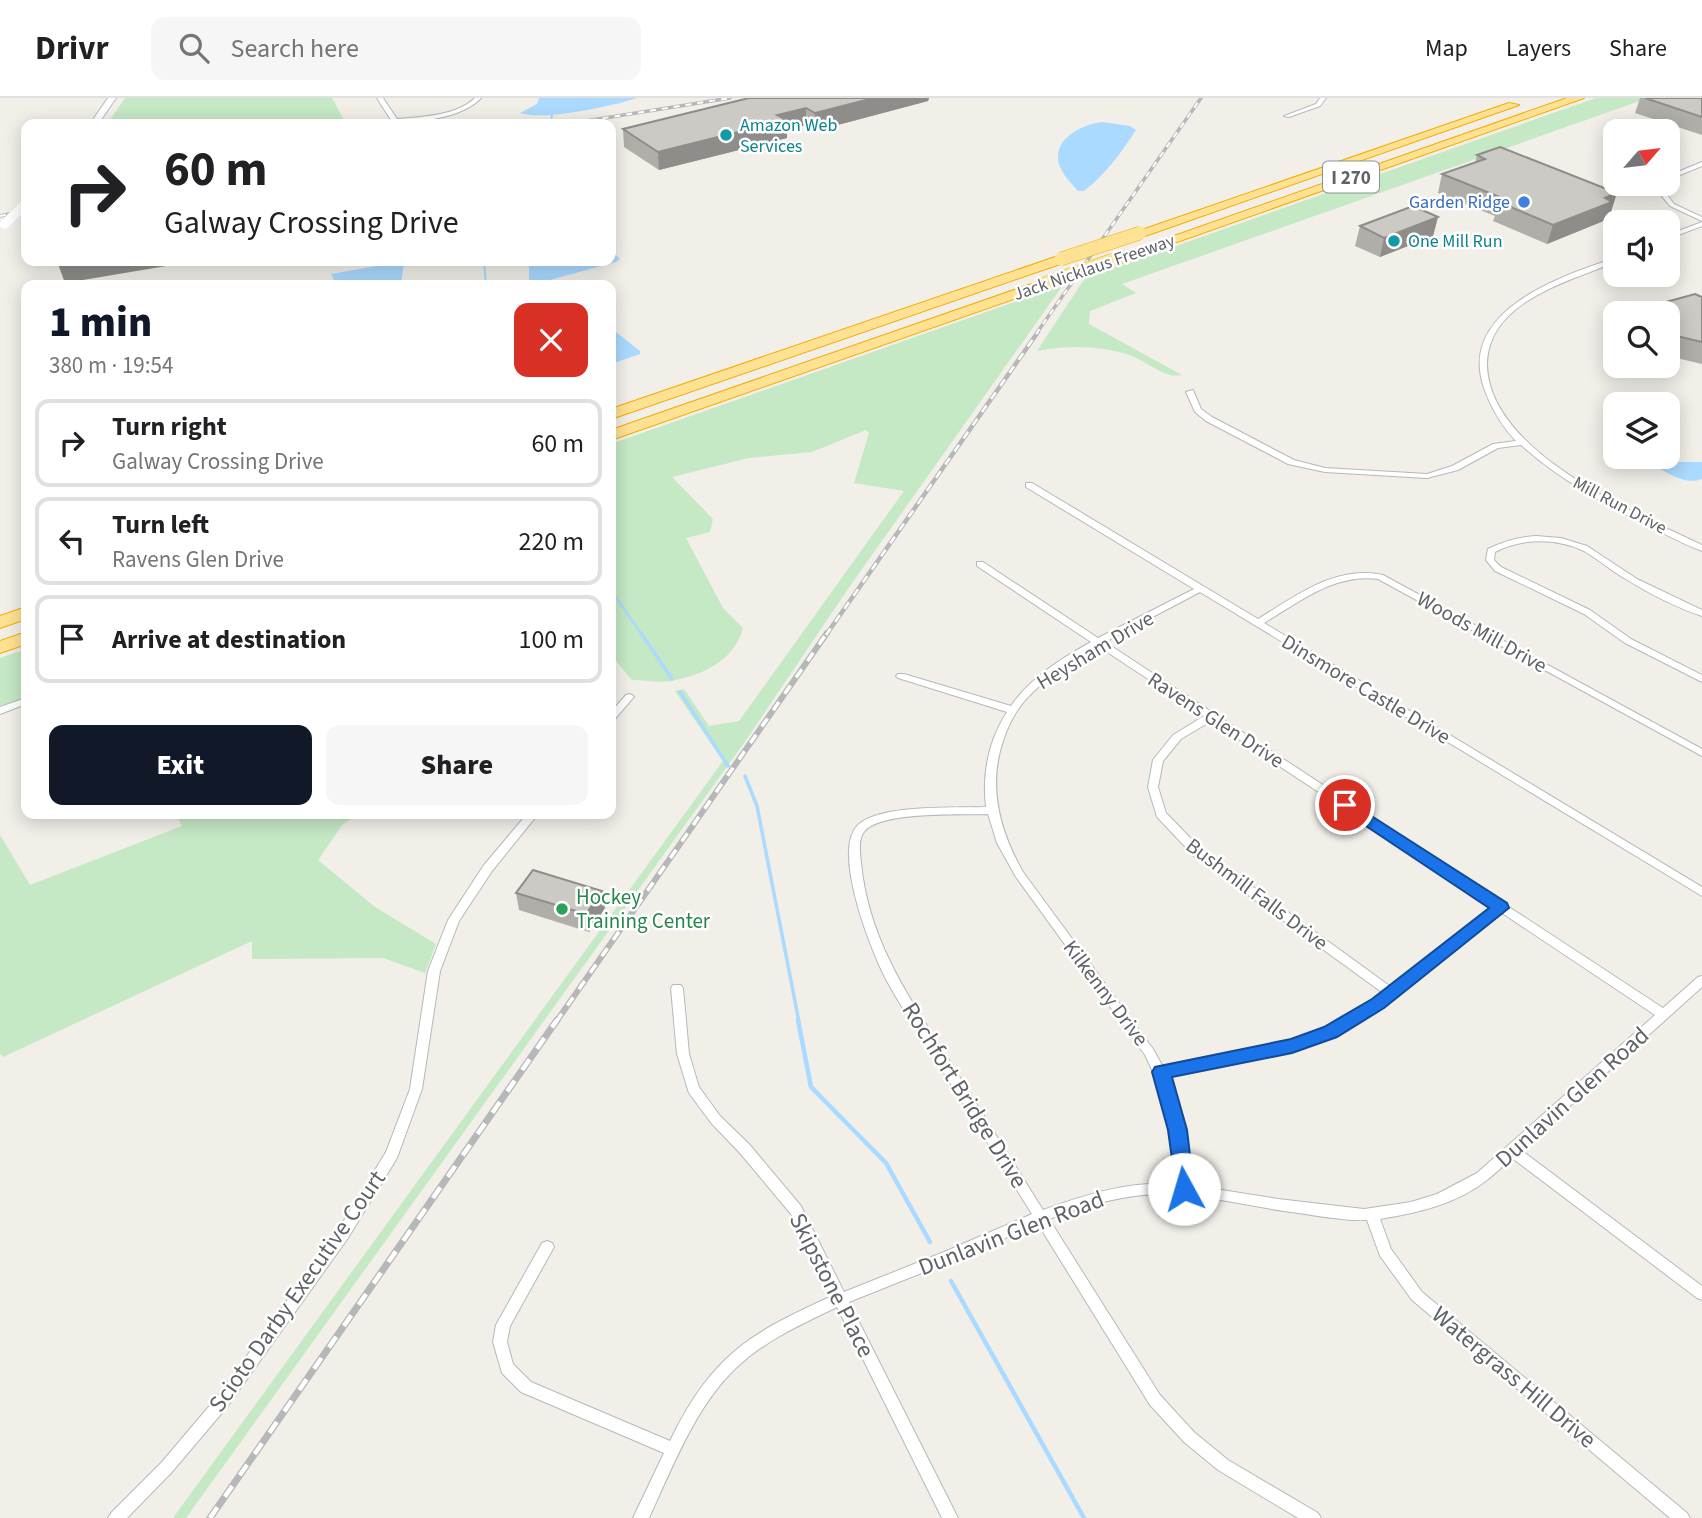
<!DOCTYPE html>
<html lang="en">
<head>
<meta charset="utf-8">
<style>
  body { margin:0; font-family:"Source Sans 3",sans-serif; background:#f6f6f6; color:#202124; height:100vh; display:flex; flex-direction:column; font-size:26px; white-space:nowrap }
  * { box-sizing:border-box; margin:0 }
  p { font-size:23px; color:#757577 }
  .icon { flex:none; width:38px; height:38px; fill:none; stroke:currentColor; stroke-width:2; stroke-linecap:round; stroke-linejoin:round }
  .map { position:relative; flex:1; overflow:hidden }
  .drawer { position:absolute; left:21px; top:182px; width:595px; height:539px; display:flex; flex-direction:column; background:#fff; border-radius:14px; box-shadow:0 4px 18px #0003 }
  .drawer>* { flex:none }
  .banner { position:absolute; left:21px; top:21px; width:595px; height:147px; border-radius:14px; box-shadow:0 4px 18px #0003; background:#fff; color:#202124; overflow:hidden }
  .needle { width:46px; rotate:62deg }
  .fabs { position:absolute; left:1603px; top:21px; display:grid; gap:14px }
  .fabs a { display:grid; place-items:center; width:77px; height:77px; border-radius:14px; background:#fff; box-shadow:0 4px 18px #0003; font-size:35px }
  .pin { position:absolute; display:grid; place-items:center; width:60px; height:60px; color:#fff; margin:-30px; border:4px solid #fff; border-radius:50%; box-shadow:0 2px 7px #0007 }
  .me { position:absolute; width:77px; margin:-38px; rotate:354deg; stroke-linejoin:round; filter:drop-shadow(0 0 5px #0008) }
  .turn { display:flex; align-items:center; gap:24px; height:147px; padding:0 28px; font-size:32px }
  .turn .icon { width:91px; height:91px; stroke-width:2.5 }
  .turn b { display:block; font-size:49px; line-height:60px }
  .round { display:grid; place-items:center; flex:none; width:74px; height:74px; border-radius:14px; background:#f6f6f6 }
  .head { display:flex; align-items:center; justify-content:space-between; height:119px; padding:0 28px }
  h1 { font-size:42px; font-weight:800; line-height:52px; color:#111827 }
  .cta { display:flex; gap:14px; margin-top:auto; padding:14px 28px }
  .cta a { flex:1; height:80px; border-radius:14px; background:#111827; color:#fff; font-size:28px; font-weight:800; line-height:80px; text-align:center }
  .cta a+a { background:#f6f6f6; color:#202124 }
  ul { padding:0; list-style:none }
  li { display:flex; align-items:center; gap:21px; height:88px; margin:0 14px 10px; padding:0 14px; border:4px solid #e0e0e0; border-radius:14px }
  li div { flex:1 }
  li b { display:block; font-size:26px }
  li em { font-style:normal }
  header { display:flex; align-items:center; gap:42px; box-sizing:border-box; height:98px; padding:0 35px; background:#fff; border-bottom:2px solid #e0e0e0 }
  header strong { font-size:33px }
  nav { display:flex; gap:38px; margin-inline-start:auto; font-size:24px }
  .search { width:490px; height:63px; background:#f6f6f6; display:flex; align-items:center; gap:18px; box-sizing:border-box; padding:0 24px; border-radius:14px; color:#757577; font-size:26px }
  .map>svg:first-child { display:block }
  .green { fill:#c5e8c5 }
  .water { fill:#aadaff }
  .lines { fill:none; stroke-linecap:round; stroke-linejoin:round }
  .stream-far3 { stroke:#aadaff; stroke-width:2 }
  .stream-far2 { stroke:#aadaff; stroke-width:2.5 }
  .stream-far1 { stroke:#aadaff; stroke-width:3.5 }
  .stream { stroke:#aadaff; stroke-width:4.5 }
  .minor-casing { stroke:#b5b8bc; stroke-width:2 }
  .secondary-casing { stroke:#b6babf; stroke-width:2 }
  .motorway-casing { stroke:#f9ab00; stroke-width:2 }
  .minor { fill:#fff; fill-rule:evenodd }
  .secondary { fill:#fff; fill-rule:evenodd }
  .motorway { fill:#fde293; fill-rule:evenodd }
  .rail-far3-casing { stroke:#b6b7b8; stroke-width:3.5 }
  .rail-far2-casing { stroke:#b6b7b8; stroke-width:4.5 }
  .rail-far1-casing { stroke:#b6b7b8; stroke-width:6 }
  .rail-casing { stroke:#b6b7b8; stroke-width:7 }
  .rail-far3 { stroke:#fff; stroke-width:2; stroke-dasharray:6; stroke-linecap:butt }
  .rail-far2 { stroke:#fff; stroke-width:2.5; stroke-dasharray:8; stroke-linecap:butt }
  .rail-far1 { stroke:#fff; stroke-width:3.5; stroke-dasharray:10; stroke-linecap:butt }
  .rail { stroke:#fff; stroke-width:4.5; stroke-dasharray:13; stroke-linecap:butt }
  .secondary-bridge-casing { stroke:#b6babf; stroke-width:10; stroke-linecap:butt }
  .motorway-bridge-casing { stroke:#f9ab00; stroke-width:14; stroke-linecap:butt }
  .secondary-bridge { stroke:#fff; stroke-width:10 }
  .motorway-bridge { stroke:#fde293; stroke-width:13 }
  .wall { fill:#afaea9 }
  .shaded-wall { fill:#8f8d8a }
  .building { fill:#cccac5; stroke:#8f8d8a; stroke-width:2 }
  .route { fill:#1a73e8; stroke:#114b97; stroke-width:2 }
  .culture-dot { fill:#0f9aa8; stroke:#fff; stroke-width:2.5 }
  .shop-dot { fill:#3f7fe0; stroke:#fff; stroke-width:2.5 }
  .leisure-dot { fill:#2e9e5b; stroke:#fff; stroke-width:2.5 }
  .labels { text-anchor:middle; stroke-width:5; stroke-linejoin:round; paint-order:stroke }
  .far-culture-label { font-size:18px; fill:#0d838f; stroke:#fff; text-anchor:start }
  .far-shop-label { font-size:18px; fill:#366cbe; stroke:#fff; text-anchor:end }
  .far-street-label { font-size:18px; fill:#5f6368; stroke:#fff }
  .shield { fill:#fff; stroke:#8f9295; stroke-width:2 }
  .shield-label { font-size:19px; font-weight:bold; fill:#5f6368 }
  .street-label { font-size:21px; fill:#5f6368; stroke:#fff }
  .leisure-label { font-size:21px; fill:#27864d; stroke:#fff; text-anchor:start }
  .near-street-label { font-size:24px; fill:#5f6368; stroke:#fff }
</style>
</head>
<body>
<header>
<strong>Drivr</strong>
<div class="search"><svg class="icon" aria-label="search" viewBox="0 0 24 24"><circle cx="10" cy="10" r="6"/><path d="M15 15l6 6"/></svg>Search here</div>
<nav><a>Map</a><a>Layers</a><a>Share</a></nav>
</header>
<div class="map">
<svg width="1702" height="1420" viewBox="0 0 1702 1420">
  <rect width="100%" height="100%" fill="#f1efe8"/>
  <path class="green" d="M125 0H332L346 26H107Z
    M1596 0H1648L1122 186 1136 195 1090 213 1089 226 1182 277C1165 281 1148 264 1132 258 1103 247 1066 247 1037 253L1085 180Z
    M1063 187 850 488 744 645 186 1420H173L723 663 675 593 684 591 709 628 739 623 904 393 854 385 869 335 866 332 812 354 749 360 672 379 713 421 710 434 686 440 723 510 743 530C734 563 703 577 671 583 659 585 644 582 632 582L611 557V346Z
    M26 551V601L0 610V560Z
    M175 716H359L343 726 318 762 375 809 436 846 425 875 383 860 252 861V843L3 959 0 955V737L30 787 182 728Z"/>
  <path class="water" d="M539 0H637C613 8 544 23 520 15L537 6Z
    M1102 24 1130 28 1136 32C1121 55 1106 76 1084 93H1078C1070 84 1058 72 1058 60 1057 38 1085 26 1102 24Z
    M611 152 620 161 616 164 550 182 529 184V163H611Z
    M399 164 404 165 401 187H336L331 176Z
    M611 230 640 253V256L611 266Z
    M1658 364H1702V381C1686 387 1671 377 1657 369L1654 366Z"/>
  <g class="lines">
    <path class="stream-far3" d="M551 26 552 15
      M484 163 486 187"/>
    <path class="stream-far2" d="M611 492 642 537"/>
    <path class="stream-far1" d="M641 535 672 581
      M680 594 728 668
      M745 678 757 708 799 924"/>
    <path class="stream" d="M798 922 811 989 886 1065 930 1144
      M951 1183 1084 1420"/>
    <defs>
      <path id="minor" d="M377 0H383L397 21C422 19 456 18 475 0H481C459 24 400 26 368 26L371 24 391 22Z
        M1320 0H1326L1320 8 1289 19 1284 18 1316 6Z
        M1702 64V68L1668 82V78Z
        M1659 86H1665L1663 92 1674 106 1702 119V123L1670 108 1657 92Z
        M1702 124V128L1668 141V137Z
        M1615 160V164C1582 178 1543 189 1515 212 1498 226 1487 245 1487 267 1489 354 1635 415 1702 447V453C1685 447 1669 438 1653 430 1606 407 1560 382 1521 347L1498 350 1458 372 1427 380 1325 374 1288 366 1206 323 1195 314 1186 294 1193 292 1201 311 1212 319 1294 362 1325 370 1427 376 1452 368 1493 346 1516 343C1502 329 1492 311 1485 293 1455 214 1558 179 1615 160Z
        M1026 385H1032L1258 521C1296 498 1335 467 1383 477L1702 651V658L1378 481C1335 475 1299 504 1264 525L1702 789V798L1200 494 1105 544 1663 910 1698 879 1702 878V889L1521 1052 1702 1188V1202L1697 1200 1512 1060C1504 1067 1496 1075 1487 1082 1457 1106 1417 1115 1380 1121L1391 1151 1422 1194 1687 1415 1690 1420H1670L1412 1202 1380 1158 1367 1122C1345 1123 1320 1118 1298 1115 1252 1109 1205 1096 1159 1096 1121 1097 1084 1108 1049 1121L1160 1297 1194 1334 1228 1362 1318 1415 1321 1420H1298L1218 1372 1184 1344 1150 1307 1038 1126 954 1162 849 1204 958 1420H942L837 1209C802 1226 766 1242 737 1269 696 1307 672 1370 649 1420H633L664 1355 521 1294 502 1275 493 1244 496 1227 542 1145 547 1143 552 1145 554 1149 510 1228 507 1244 513 1266 531 1284 670 1343C684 1314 701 1285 725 1262 754 1233 795 1215 832 1198L791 1116 739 1054 712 1026 689 995 677 956 671 890 673 887H681L683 890 689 956 699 989 720 1018 749 1046 801 1108 844 1194 944 1154 1032 1116C1000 1065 968 1014 936 962 920 936 902 911 888 885 872 856 832 755 857 728 877 706 956 710 986 709 982 675 989 642 1007 614L898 580 896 578 898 576H904L1011 608C1030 580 1062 560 1091 544L977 468V464H983L1098 540 1194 491 1026 389ZM1098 548 1204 618 1173 637 1153 662 1148 689 1157 719 1194 758 1383 895 1327 931 1291 943 1163 969 1153 951 1023 774C999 732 987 687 1004 640 1010 623 1019 607 1032 595 1051 576 1075 561 1098 548ZM1211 623 1494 810 1391 889 1202 752 1166 715 1158 689 1163 663 1181 641ZM988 716 997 745 1016 779 1145 957C1166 998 1174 1041 1177 1086 1130 1083 1087 1096 1043 1112 1013 1064 982 1015 952 967 911 902 869 845 861 765 860 755 858 742 864 734 878 713 962 717 988 716ZM1502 815 1655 917 1477 1075 1437 1096 1411 1104 1364 1111 1278 1101 1190 1087C1187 1050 1182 1012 1167 978L1292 953 1335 937 1382 908Z
        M1536 438 1561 440 1587 448 1637 481 1702 512V518C1675 509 1648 495 1624 480 1610 472 1598 461 1584 453 1556 440 1522 440 1495 454L1494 462 1501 469 1590 512 1631 541 1702 577V584L1625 545 1584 516 1495 473 1486 462 1488 451C1504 443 1519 439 1536 438Z
        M629 596 632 597 634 599 632 601 614 622 611 623V614L626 597Z
        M26 600V606L0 616V609Z
        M527 716H538L492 773 459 823 440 873 422 991 397 1060 348 1140 227 1309 171 1375 127 1420H108L111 1415 161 1365 217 1299 338 1132 386 1054 410 991 428 873 448 822 484 767Z"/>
      <path id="secondary" d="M108 0H116L98 26H90Z"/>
      <path id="motorway" d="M1567 0H1584L1129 161H1119L1117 158Z
        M1509 5 1519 7 1145 138 1140 139 1133 135Z
        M1061 157 1068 161 1066 164 611 321V311Z
        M1043 182 1050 186 1048 189 611 342V332Z
        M26 509V521L0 530V518Z
        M26 534V546L0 555V543Z"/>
    </defs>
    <use href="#minor" class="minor-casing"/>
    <use href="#secondary" class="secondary-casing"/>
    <use href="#motorway" class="motorway-casing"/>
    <use href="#minor" class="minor"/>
    <use href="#secondary" class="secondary"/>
    <use href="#motorway" class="motorway"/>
    <defs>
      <path id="rail-far3" d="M567 26 730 0
        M0 118 26 112
        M1036 236 1201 0"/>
      <path id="rail-far2" d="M826 537 1038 234"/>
      <path id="rail-far1" d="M556 924 827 535"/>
      <path id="rail" d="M210 1420 557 922"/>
    </defs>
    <use href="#rail-far3" class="rail-far3-casing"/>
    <use href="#rail-far2" class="rail-far2-casing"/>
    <use href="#rail-far1" class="rail-far1-casing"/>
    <use href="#rail" class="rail-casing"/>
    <use href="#rail-far3" class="rail-far3"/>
    <use href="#rail-far2" class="rail-far2"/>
    <use href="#rail-far1" class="rail-far1"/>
    <use href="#rail" class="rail"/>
    <defs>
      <path id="secondary-bridge" d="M5 126 26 105"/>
      <path id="motorway-bridge" d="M1061 161 1140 135
        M1043 186 1124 158"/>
    </defs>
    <use href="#secondary-bridge" class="secondary-bridge-casing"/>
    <use href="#motorway-bridge" class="motorway-bridge-casing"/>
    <use href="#secondary-bridge" class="secondary-bridge"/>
    <use href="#motorway-bridge" class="motorway-bridge"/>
  </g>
  <path class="wall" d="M749 0H929L928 3 815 33 806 27 787 32V40L659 72 624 49 623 31Z
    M1640 0H1702V37L1635 15Z
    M1477 57 1611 114 1609 115 1606 122 1547 146 1493 123 1495 118 1438 95 1442 76 1475 65Z
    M1438 119 1433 138 1380 159 1355 148 1360 128Z
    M1702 199V266L1668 258V215Z
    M516 795 605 810 589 834 519 812Z"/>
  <path class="shaded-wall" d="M874 0H929L928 3 815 33V15Z
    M806 10V27L787 32V40L659 72 658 54 777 17Z
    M1617 95 1611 114 1609 115 1606 122 1547 146 1553 127 1605 100Z
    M1438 119 1433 138 1380 159 1384 140Z
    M77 163H196L65 185 58 166Z
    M602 793 605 810 589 834 586 816Z"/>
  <path class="building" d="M749 0H874L815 15 806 10 777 17 786 22 658 54 623 31Z
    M1645 0H1702V19Z
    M1500 49 1617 95 1605 100 1612 104 1553 127 1499 104 1505 101 1442 76 1485 61 1477 57Z
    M1413 108 1438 119 1384 140 1360 128Z
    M58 163H77L58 166Z
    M1695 196 1702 199V244L1668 236V215H1651L1666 204Z
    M533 772 602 793 586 816 516 795Z"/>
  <path class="route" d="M1345 701 1507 805 1509 810 1384 910 1337 939 1292 955 1172 979 1187 1032 1194 1091 1191 1097 1184 1100 1177 1097 1168 1032 1152 974 1155 969 1291 941 1324 929 1372 901 1489 810 1339 710 1337 707Z"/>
  <g class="culture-dot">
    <circle cx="726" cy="37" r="7"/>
    <circle cx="1394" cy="143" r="7"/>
  </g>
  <circle class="shop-dot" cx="1524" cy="104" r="7"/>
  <circle class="leisure-dot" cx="562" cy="811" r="7"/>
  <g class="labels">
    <g class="far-culture-label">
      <text x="740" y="33">Amazon Web<tspan x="740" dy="21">Services</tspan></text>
      <text x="1408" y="149">One Mill Run</text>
    </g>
    <g class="far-shop-label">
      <text x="1510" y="110">Garden Ridge</text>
    </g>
    <g class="far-street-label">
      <text transform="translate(1094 169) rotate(-19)" y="6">Jack Nicklaus Freeway</text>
      <text transform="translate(1620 407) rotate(28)" y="6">Mill Run Drive</text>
    </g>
    <rect class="shield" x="1323" y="63.5" width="56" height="31" rx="5"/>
    <g class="shield-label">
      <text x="1351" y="86">I 270</text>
    </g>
    <g class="street-label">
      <text transform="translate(1482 534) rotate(29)" y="7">Woods Mill Drive</text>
      <text transform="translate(1095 552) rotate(-31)" y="7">Heysham Drive</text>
      <text transform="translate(1366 591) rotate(31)" y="7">Dinsmore Castle Drive</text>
      <text transform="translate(1216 622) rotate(33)" y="7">Ravens Glen Drive</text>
      <text transform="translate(1257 796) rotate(37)" y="7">Bushmill Falls Drive</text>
      <text transform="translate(1106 895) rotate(53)" y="7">Kilkenny Drive</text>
    </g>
    <g class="leisure-label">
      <text x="576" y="806">Hockey<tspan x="576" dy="24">Training Center</tspan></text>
    </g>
    <g class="near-street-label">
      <text transform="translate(965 997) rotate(58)" y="8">Rochfort Bridge Drive</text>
      <text transform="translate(1572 999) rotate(-42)" y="8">Dunlavin Glen Road</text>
      <text transform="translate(1011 1135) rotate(-21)" y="8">Dunlavin Glen Road</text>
      <text transform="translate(832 1187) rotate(63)" y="8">Skipstone Place</text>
      <text transform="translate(297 1193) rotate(-55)" y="8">Scioto Darby Executive Court</text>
      <text transform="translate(1514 1279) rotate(40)" y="8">Watergrass Hill Drive</text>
    </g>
  </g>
</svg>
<div class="fabs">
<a><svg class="needle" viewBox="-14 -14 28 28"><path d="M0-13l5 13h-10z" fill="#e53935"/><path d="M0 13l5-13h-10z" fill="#757577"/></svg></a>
<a><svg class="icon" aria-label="sound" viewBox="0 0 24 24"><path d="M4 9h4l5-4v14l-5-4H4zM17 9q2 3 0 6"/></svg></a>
<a><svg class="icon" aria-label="search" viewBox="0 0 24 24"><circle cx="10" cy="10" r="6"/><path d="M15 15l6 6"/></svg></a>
<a><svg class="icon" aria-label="layers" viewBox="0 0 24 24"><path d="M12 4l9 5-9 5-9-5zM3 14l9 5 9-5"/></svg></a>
</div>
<div class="pin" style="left:1345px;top:707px;background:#d93025"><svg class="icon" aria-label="arrive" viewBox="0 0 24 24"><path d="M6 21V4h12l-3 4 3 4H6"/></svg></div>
<svg class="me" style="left:1184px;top:1091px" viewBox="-20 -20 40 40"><circle r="19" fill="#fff"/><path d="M0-13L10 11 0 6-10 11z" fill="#1a73e8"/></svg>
<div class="banner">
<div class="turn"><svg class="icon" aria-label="right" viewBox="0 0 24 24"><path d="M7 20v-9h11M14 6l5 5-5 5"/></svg><div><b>60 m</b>Galway Crossing Drive</div></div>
</div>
<section class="drawer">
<div class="head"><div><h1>1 min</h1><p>380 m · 19:54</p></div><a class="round" style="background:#d93025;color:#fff"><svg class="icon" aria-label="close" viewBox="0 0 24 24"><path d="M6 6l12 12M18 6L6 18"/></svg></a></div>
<ul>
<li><svg class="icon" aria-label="right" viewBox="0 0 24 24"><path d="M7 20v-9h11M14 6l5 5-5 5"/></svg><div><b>Turn right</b><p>Galway Crossing Drive</p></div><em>60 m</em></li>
<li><svg class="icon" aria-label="left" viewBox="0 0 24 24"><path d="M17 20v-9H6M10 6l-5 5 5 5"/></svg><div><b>Turn left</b><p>Ravens Glen Drive</p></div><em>220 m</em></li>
<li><svg class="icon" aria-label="arrive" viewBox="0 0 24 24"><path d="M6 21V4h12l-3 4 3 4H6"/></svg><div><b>Arrive at destination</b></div><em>100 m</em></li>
</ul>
<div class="cta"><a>Exit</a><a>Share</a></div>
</section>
</div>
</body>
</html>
